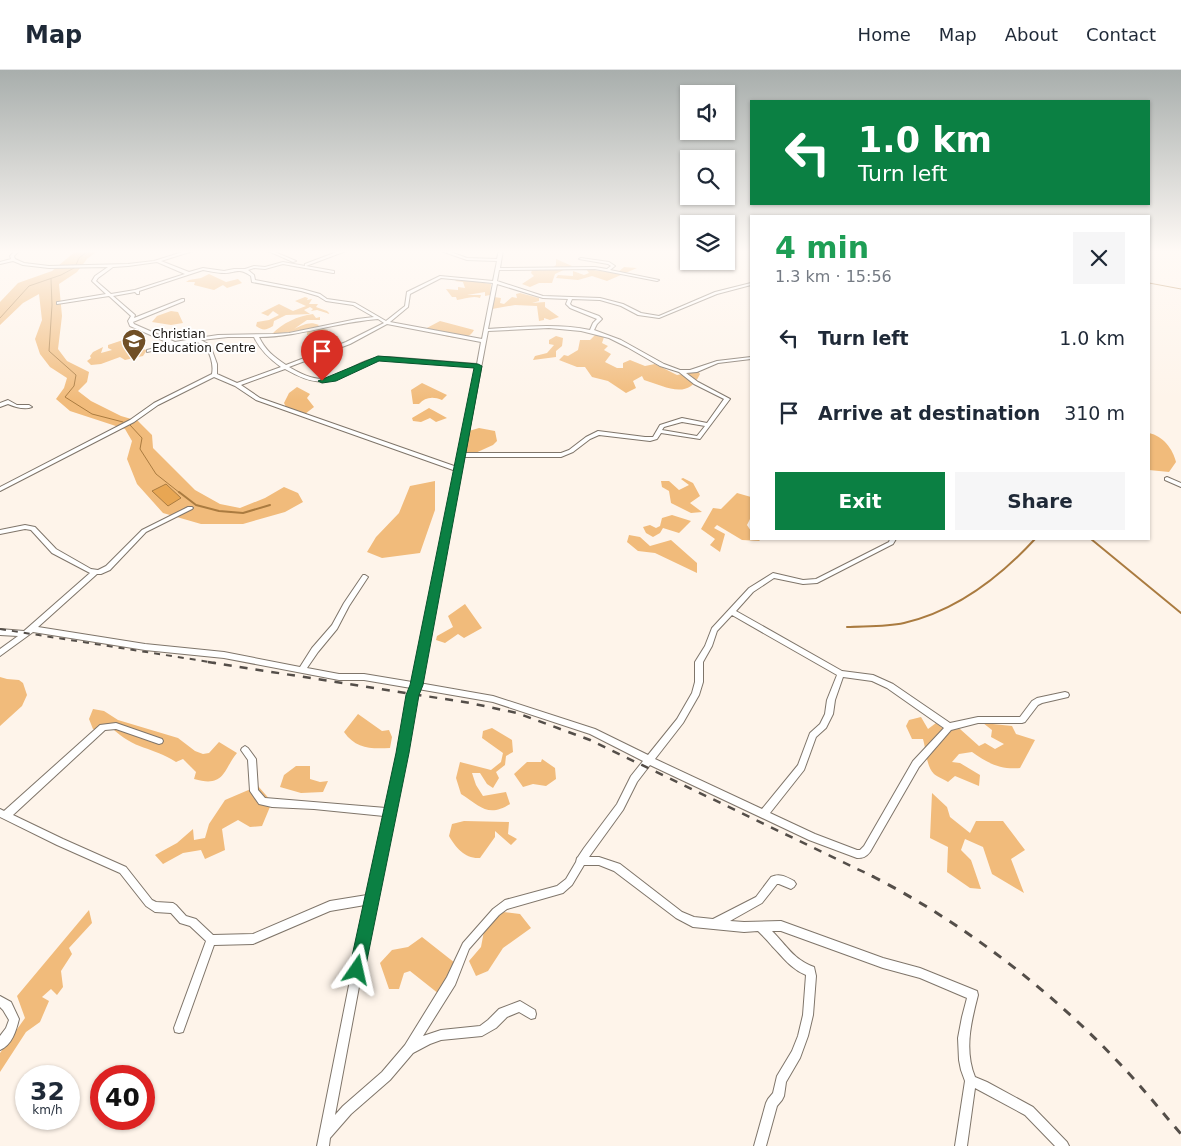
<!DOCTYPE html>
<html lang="en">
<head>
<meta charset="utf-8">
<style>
  body { margin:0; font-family:"DejaVu Sans",sans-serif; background:#f6f6f7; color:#1f2937; height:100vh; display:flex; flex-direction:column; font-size:19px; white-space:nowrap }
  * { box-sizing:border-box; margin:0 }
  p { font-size:16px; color:#747a83 }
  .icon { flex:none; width:28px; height:28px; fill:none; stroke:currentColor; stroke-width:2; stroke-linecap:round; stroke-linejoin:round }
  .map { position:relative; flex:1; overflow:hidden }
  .side { position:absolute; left:750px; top:145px; width:400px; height:325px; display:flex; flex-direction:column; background:#fff; border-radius:0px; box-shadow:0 1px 4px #0004 }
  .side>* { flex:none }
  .banner { position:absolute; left:750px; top:30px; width:400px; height:105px; border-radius:0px; box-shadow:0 1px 4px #0004; background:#0b8043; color:#fff; overflow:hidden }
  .fabs { position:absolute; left:680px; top:15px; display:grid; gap:10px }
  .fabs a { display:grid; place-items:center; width:55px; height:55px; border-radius:0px; background:#fff; box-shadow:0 1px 4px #0004; font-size:25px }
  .speed { position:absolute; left:15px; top:995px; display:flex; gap:10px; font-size:25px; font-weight:700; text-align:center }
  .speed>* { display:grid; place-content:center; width:65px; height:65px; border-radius:50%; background:#fff; box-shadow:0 1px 4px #0004; line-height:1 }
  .speed small { font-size:12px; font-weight:400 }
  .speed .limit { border:8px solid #d22; background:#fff; color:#111 }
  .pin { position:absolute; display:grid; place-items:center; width:42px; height:42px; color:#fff; margin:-51px -21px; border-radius:50% 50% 50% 0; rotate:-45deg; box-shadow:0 0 5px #0007 }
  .pin .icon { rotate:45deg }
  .me { position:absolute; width:55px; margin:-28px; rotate:11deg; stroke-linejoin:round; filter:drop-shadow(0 0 4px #0008) }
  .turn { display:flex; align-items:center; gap:18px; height:105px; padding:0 25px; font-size:22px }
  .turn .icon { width:65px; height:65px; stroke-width:2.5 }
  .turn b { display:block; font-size:35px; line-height:42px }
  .round { display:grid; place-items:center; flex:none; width:52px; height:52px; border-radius:0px; background:#f6f6f7 }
  .headline { display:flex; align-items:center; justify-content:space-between; height:85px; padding:0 25px }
  h1 { font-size:30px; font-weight:800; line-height:38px; color:#1e9e55 }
  .action { display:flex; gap:10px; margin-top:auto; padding:10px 25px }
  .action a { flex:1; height:58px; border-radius:0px; background:#0b8043; color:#fff; font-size:20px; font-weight:800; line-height:58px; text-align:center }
  .action a+a { background:#f6f6f7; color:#1f2937 }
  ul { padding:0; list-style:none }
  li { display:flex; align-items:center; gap:15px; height:75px; padding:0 25px }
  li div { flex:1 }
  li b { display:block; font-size:19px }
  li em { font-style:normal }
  header { display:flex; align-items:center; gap:30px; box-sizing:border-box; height:70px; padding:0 25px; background:#fff; border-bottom:1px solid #e0e1e3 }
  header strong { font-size:24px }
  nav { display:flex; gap:28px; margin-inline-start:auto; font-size:18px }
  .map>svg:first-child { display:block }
  .green { fill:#f1bb7b }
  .water { fill:#e8a653; stroke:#aa7b40 }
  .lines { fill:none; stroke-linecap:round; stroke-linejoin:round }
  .stream-far1 { stroke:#aa7b40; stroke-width:1 }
  .stream { stroke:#aa7b40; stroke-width:2 }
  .minor-casing { stroke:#7f756a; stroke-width:2 }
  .minor { fill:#fff; fill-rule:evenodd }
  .rail-far2 { stroke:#544e49; stroke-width:2; stroke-dasharray:6 6; stroke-linecap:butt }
  .rail-far1 { stroke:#544e49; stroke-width:2.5; stroke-dasharray:8 8; stroke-linecap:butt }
  .rail { stroke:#544e49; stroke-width:3; stroke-dasharray:9 9; stroke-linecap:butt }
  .route { fill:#0b8043; stroke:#07532c }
  .labels { text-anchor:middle; stroke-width:4; stroke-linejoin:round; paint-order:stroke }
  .far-poi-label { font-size:12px; fill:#1a1612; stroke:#fff; text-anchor:start }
</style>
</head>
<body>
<header>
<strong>Map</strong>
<nav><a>Home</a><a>Map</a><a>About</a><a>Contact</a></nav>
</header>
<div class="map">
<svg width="1181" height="1076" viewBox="0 0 1181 1076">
  <rect width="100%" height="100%" fill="#fef4ea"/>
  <path class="green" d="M77 180H99L87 189 77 202 59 214 62 246 58 279 67 291 89 302 87 312 78 321 91 331 121 346 138 351 152 365 153 378 195 420 220 434 240 438 265 428 284 417 298 423 303 432 285 442 243 454H201L163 443 137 414 127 389 132 371 125 359 70 341 56 329 64 318 67 308 50 297 40 284 35 269 42 250 39 224 23 233 0 255V232L18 213 52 201Z
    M556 189 572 196 555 204 552 213H539L530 217 522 214 534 206 531 203 532 200H550L556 195Z
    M624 197 637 198 607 211 592 206 578 210 556 208 558 205 573 206V201L584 205 589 203 586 199 617 203Z
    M209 204 226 212 238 209 242 213 227 218 223 215 214 220 194 215 195 212H186L189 210 201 208Z
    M458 209 491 214 490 225 485 226V222L467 225H481L480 228C473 225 464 229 457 230L456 227H452L446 219 458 220V217L465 218 463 212 455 211Z
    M520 223 539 228V231L532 233 545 232V237L559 247 550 250 544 248V250L539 251 537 236 515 235 492 239 494 227 501 228 500 233 504 234 512 227 517 228 516 224Z
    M305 227 308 228 307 230 312 229 309 234H318L316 237 327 241 330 244 317 240 311 241 313 239 310 237 304 240 310 244 286 245 274 251 273 256C266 260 263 261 256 256L257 252 269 250 279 245 273 241 268 246 261 243 279 234 293 241 306 236 295 231Z
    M171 241 178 242 183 253 171 255 152 252 157 246Z
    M313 244 316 248 320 247V250H307L294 259C304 255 309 251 319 255L317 257 328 260V264L322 263 320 265 338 266 339 270 338 271H332L333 273 326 274 328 272 307 265V260L272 264C283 253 297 246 313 244Z
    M440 251 474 260C466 276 438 264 425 259Z
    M596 264 604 267 602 273 608 276 604 280 611 284 605 292 617 298H623V293L630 290 645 296 655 294 677 305 698 301 700 304C688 331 665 316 644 310L642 306 633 311 636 318 626 323 608 311 592 307 585 297H577L559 290 564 285 568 286 578 280 580 270H590Z
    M556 266 563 268 562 276 556 281V287L533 290 535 286 547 283 554 275 549 274V270Z
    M123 270 122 272 124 274H136L138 278 147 280 143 286 125 290 120 287 101 294 91 295 87 291 91 288 90 286 93 282 103 277 101 283 112 280 108 278V275Z
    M422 313 447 325 442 330C433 326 425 327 419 334H413L411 320Z
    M297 317 310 324 307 328 314 337 305 344 287 339 284 333 289 323Z
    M429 338 447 348 436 352 430 348 421 352 413 351 412 348Z
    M479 358 495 361 497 371 493 375 471 385 462 383V368L469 361Z
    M1149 363C1163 366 1173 379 1176 392L1169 402 1149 400Z
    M683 408 693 413 700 426 690 433 702 442 691 443 671 433 669 421 662 417 661 411H669L679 420 689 415 681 409Z
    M435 411V440L420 483 382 488 367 482 376 467 399 443 410 416Z
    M737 423 751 427V447L747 455 751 461V469H758L760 471 742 470 717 455 714 458 725 464 720 482 710 475 715 469 701 459 713 438 721 439Z
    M672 445 691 451 679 463 663 458 660 463 653 467 646 463 643 457 650 455 656 458 660 456 662 448Z
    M629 465 640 467 650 476 671 470 697 493V503L655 483 638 481 627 472Z
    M465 534 482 558 464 568 458 564 445 573 436 570 437 566 453 557 448 546Z
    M0 607 7 609 19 610 23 613 27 625 22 636 0 656Z
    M93 639 104 641 118 650 178 668 195 681 203 684 209 683 219 672 237 683C223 700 225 718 194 709L196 702 183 689 176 692C152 676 135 681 111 657L101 660 93 659 89 649Z
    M358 644 382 661 389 660 392 667 390 678C371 679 356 679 344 662Z
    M921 647 928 659 936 653 945 660 960 659 979 676 985 673 995 679 1004 674 991 667 992 660 983 653 1012 656 1016 664 1035 670 1020 698C1001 700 987 693 972 682L959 684 952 692 960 693 980 705 979 716 955 706 948 712C944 709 937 707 934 704 926 696 926 679 923 669H912L906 656 909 650Z
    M492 658 512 670 513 682 506 686 505 695 496 702 499 708 493 718 487 714 480 703H472L476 715 483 726 506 722 510 734C488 748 480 736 461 724L456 708 460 692 491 700 501 692 503 683 482 668 483 661Z
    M542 689 555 698 556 709 546 716 533 714 523 717 514 704 527 692H541Z
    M296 696H310V709L320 712 328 711 323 722 301 723 280 717 284 705Z
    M258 716 272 732 262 756 250 757 238 750 222 759 225 780 205 789 201 780 183 783 163 794 155 785 177 773 193 759 194 770 205 768 209 754 225 730Z
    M932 723 947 737 950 747 970 763 976 751H1003L1025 780 1011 789 1024 823 992 804 983 777 965 769 961 780 971 790 981 819 970 818 947 802 948 777 930 768Z
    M464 751 509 752 508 764 517 769 511 775 495 761V767L480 788C465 789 456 778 449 766L452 754Z
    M89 840 92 853 69 878 72 884 61 901 63 917 57 925 51 919 42 927 49 931 40 952 26 962 0 1002V983L25 948 17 926Z
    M503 842 520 844 531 858 503 878 488 901 476 906 469 891 481 877 484 861Z
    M422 867 455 893 439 924 410 901 404 903 399 919H389L380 893 392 880 408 877Z"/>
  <path class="water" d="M166 414 181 428 168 436 152 421Z"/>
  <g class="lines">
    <path class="stream-far1" d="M76 195 79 188 89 180
      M51 209 52 235 49 281 76 305 74 316 65 327 92 344 123 352
      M1149 213 1181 219
      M0 248 29 216 61 205 74 198
      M130 355 142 368 140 379 156 404 180 423"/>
    <path class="stream" d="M179 422 196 435 219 441 243 443 270 435
      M1091 469 1181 543
      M847 557C866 556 886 557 904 553 956 541 1000 507 1035 469"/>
    <defs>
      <path id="minor" d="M16 180H20L14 186 15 189 24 193 49 196 128 194 154 191 189 180H194L193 181 161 191 189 202 203 198 224 201 234 199H245L254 196 265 197 283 192 305 196V194L342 180H347L346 181 306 196 334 201V203H333L283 194 265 199 254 198 248 200 254 205 255 210 302 219 320 224 327 229 355 233 386 251 405 236 407 222 440 206 493 211 497 191 467 190 441 181 440 180H445L467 188 497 189 499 180H503L500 198 595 197 607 199 611 196 608 194 579 189 581 188 609 192 615 196 610 200 659 210 657 211 595 199 499 200 497 211 543 226 600 228 623 234 641 243 659 246 715 222 751 213V215L717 224 659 248 638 245 621 236 600 230 572 229 570 234 572 236 599 246 602 249 597 254 594 260 621 270 664 294 680 300H690L717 291 751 287V289L718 293 697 302 686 303 698 312 730 329 700 369 661 363 657 369 650 371 599 365 590 369 573 382 561 387H464L419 613 493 626 595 659 648 685 677 649 692 623 695 612V592L705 576 712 558 749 518 773 503 803 510 816 509 889 472 890 469H896L893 474 817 513 803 514 774 508 753 522 736 541 842 601 873 605 893 614 950 653 978 647H1020L1032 631 1037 628 1065 622 1068 623 1069 625 1068 627 1042 633 1038 635 1025 652 1022 653H978L951 660 919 697 870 782C866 787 863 788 857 788L809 770 650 695 637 712 623 740 589 787H599L620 794 682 842 694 847 713 849 756 827 771 807C780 803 786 807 794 811L796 814 794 817 791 819 779 814H777L762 833 730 851 744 852 781 851 883 888 920 898 977 921 978 925C971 952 964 980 975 1007L987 1012 1033 1037 1067 1072 1069 1076H1055L1025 1045 975 1018 967 1076H955L965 1011 961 1000 959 990 958 968 962 947 967 928 920 908 883 898 781 861H772C787 876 793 889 814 897L816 906 813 945 808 966 800 988 786 1012 784 1026 782 1030 777 1036 766 1076H754L766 1033 768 1029 773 1023 777 1006 792 981 798 966 803 945 806 905C791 899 783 887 772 876 768 871 763 866 758 861L744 862 693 857 676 848 614 801 599 795H584L572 815 563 823 507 839 499 845 469 879 455 915 423 966 441 960 480 956 488 950 499 939 520 931 535 940 536 944 535 948 531 949 519 942 507 947 496 958 482 966 441 970 430 974 413 983 390 1010 351 1044 330 1068 329 1076H317L365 835 330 841 253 874 214 875 183 962 179 963 175 962 174 958 206 871 190 856 180 853 171 843 155 842 146 836 120 803 57 775 0 747V739L4 741 100 655 116 653 162 669 163 671 162 673 159 674 116 659 105 660 13 745 63 769 126 797 152 830 156 832 173 833 176 835 186 846 196 849 213 865 253 864 330 831 367 825 384 746 314 739 272 737 259 734 250 721 248 690 241 680 242 678 245 676 248 678 256 689 258 720 265 728 386 738 411 618 364 610H339L224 588 145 580 33 562 0 586V579L18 566 0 565V559L24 561 90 503 52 483 31 460 25 459 0 464V460L25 455 35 457 56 479 91 499 98 500 106 496 142 460 188 437H192L193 438 192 439 146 462 110 500 101 504H97L38 557 145 574 224 582 300 597 312 578 332 555 344 533 363 505H365L368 507 349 536 337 559 318 582 307 598 339 604H364L412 612 456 401 256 330 235 316 214 307 158 335 134 352 0 421V417L130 350 154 333 212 304C214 294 210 285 206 276L197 272V271L147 282V280L171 274 130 256 128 251 131 246 109 226 57 234V232H58L106 224 92 211 95 206 108 197 49 198 23 195 13 191 0 194V192L11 189 10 186ZM157 192 185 204 135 220 111 224 96 211 98 208 113 197 128 196ZM203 200C210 201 217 203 224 203 237 203 238 197 251 206L252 212 301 221 318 226 326 231 353 235 374 247 357 249 289 263 274 264 218 265 198 268 175 272 134 254 133 252 184 231V229H182L134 248 135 245 113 226 135 222 137 224H139V221ZM441 208 493 213 482 269 390 252 408 237 410 224ZM497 214 543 228 568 229 566 234 570 238 597 249 593 253 590 260C556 253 522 257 488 259ZM378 249 384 253 346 272 286 295C274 287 265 280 259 267 299 267 337 252 378 249ZM387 254 481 272 477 294 389 287C368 286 352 298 335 307 318 313 303 305 289 297L350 274ZM549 258 581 261 609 268 627 277 660 296 679 302 694 314 724 329 707 353 682 348 660 355 653 367H645L598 361 586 367 569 380 561 383H465L488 261ZM228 267H254C260 280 270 289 281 297L237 313 217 304V294L210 275 201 270ZM379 289H389L476 297 457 397 260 328 241 315 285 299C310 313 324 317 351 302 360 297 369 292 379 289ZM682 352 705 356 697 366 662 360 664 357ZM732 545 837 605 827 630 825 644 820 654 810 663 798 695 762 739 655 689 683 653 699 625 703 612V592L712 576 717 561ZM843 607 872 611 887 618 944 658 913 691 864 776 860 780H857L815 764 770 743 804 700 816 667 826 658 833 644 835 630ZM418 619 493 632 590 664 643 691 631 706 617 734 584 778 578 787 577 788 576 792 566 809 557 816 505 830 493 839 463 873 447 907 405 975 382 1002 343 1036 335 1045 367 874Z
        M266 180H270L296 191 293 192Z
        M8 330 17 335H29L32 337C25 340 15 337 8 334L0 337V333Z
        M1167 407 1181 413V417L1165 410V408Z
        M0 926 11 932 19 949C16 961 12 975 0 980V966L6 958 9 950 3 940 0 937Z"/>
    </defs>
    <use href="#minor" class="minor-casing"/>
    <use href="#minor" class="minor"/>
    <path class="rail-far2" d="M0 559 216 593"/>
    <path class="rail-far1" d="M208 592 470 633 517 643 590 670 874 807"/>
    <path class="rail" d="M872 806C962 852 1052 921 1121 995 1142 1017 1161 1041 1181 1064"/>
  </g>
  <linearGradient id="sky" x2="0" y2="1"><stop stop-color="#a8aeac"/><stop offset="0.55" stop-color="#fffaf6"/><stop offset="1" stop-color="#fffaf6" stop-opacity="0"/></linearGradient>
  <rect width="1181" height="330" fill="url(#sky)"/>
  <path class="route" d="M378 286 478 294 482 296 423 615 419 625 409 683 365 900 363 906 357 909 351 906 349 900 396 683 406 625 410 615 474 298 379 291 336 311 322 313 318 311Z"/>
  <defs>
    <symbol id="school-pin" viewBox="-11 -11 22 30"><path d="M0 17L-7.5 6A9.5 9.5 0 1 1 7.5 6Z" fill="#704f26" stroke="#fff"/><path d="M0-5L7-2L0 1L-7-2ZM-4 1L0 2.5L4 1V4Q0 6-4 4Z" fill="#fff"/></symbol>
  </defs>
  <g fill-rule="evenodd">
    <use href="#school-pin" x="120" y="257" width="28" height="38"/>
  </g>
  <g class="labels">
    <g class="far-poi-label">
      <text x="152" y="268">Christian<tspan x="152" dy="14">Education Centre</tspan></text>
    </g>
  </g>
</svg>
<div class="fabs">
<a><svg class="icon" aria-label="sound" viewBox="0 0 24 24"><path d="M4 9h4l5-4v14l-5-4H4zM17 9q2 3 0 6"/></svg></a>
<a><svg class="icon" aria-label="search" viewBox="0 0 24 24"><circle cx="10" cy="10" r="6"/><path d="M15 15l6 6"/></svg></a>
<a><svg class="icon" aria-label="layers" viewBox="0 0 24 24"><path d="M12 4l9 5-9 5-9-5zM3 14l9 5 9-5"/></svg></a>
</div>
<div class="speed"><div>32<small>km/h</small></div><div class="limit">40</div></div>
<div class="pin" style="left:322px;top:311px;background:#d93025"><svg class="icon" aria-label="arrive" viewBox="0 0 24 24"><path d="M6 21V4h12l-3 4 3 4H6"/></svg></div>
<svg class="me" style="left:357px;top:900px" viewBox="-20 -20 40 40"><path d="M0-17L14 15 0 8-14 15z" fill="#0b8043" stroke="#fff" stroke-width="4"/></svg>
<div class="banner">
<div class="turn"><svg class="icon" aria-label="left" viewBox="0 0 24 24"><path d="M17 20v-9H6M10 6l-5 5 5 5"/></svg><div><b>1.0 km</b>Turn left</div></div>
</div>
<section class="side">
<div class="headline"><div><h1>4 min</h1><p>1.3 km · 15:56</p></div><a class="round"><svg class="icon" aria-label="close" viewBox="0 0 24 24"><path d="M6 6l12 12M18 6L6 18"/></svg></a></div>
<ul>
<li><svg class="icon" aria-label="left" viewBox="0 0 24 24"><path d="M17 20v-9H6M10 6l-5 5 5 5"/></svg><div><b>Turn left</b></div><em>1.0 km</em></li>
<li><svg class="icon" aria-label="arrive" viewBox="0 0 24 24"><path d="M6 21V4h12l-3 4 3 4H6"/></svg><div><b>Arrive at destination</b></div><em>310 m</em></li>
</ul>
<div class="action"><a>Exit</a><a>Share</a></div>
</section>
</div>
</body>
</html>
